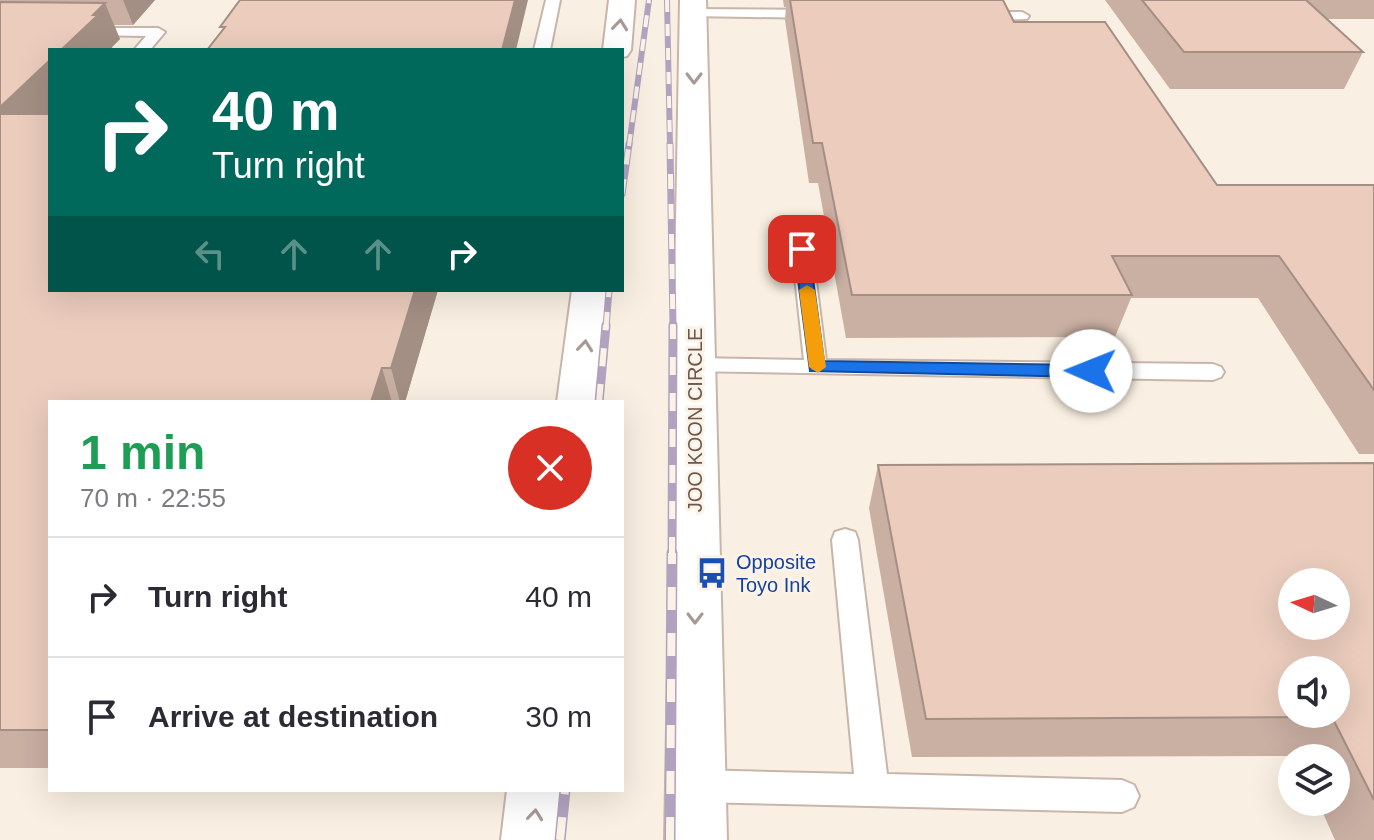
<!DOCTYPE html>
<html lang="en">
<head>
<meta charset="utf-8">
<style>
  body { margin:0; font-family:Helvetica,sans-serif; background:#f2f2f3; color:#2b2b33; height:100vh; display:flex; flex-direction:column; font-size:30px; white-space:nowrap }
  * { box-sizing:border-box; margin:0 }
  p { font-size:26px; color:#7c7c81 }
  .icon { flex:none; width:44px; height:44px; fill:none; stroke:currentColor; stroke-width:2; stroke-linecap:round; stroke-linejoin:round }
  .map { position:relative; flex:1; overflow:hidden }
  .drawer { position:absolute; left:48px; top:400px; width:576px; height:392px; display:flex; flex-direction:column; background:#fff; border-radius:0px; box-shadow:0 8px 32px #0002 }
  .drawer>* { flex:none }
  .top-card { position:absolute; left:48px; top:48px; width:576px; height:244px; border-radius:0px; box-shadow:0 8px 32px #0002; background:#00695c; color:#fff; overflow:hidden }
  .needle { width:52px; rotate:274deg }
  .buttons { position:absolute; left:1278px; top:568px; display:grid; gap:16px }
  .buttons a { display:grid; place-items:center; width:72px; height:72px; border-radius:50%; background:#fff; box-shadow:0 8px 32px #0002; font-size:40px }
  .pin { position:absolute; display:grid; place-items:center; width:68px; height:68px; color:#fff; margin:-34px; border-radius:16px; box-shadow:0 4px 12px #0006 }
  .me { position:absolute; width:88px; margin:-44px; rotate:271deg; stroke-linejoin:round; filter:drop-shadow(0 0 6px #0008) }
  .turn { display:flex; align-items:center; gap:28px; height:168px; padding:0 32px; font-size:36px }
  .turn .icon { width:104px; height:104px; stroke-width:2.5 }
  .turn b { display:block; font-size:56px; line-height:68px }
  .lanes { display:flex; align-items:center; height:76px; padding:0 32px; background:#0003; justify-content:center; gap:40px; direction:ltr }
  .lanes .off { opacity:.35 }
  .round { display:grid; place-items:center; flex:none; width:84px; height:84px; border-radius:42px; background:#f2f2f3 }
  .headline { display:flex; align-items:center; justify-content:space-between; height:136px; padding:0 32px }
  h1 { font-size:48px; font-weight:800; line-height:60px; color:#1e9e55 }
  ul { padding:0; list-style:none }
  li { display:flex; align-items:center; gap:24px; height:120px; padding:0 32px; border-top:2px solid #e1e1e2 }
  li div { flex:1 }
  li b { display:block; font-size:30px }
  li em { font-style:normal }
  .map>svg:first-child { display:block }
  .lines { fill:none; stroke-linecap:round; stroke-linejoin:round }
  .lane-casing { stroke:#c8b6ab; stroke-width:4 }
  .street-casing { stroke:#c8b6ab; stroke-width:4 }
  .lane { fill:#fff; fill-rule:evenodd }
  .street { fill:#fff; fill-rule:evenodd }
  .rail-far3-casing { stroke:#b1a3c0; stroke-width:6 }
  .rail-far2-casing { stroke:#b1a3c0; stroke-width:7 }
  .rail-far1-casing { stroke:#b1a3c0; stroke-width:9 }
  .rail-casing { stroke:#b1a3c0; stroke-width:11 }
  .rail-far3 { stroke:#fcf3e8; stroke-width:4; stroke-dasharray:12; stroke-linecap:butt }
  .rail-far2 { stroke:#fcf3e8; stroke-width:5; stroke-dasharray:15; stroke-linecap:butt }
  .rail-far1 { stroke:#fcf3e8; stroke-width:6; stroke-dasharray:18; stroke-linecap:butt }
  .rail { stroke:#fcf3e8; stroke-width:8; stroke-dasharray:23; stroke-linecap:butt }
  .wall { fill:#caafa3 }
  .shaded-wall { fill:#a48f84 }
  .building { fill:#ebccbd; stroke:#a48f84; stroke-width:2; fill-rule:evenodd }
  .oneway { stroke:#a79a94 }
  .route { fill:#1a73e8; stroke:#114b97; stroke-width:2 }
  .slow { fill:#f59e0b }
  .labels { text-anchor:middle; stroke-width:6; stroke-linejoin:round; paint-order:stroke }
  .street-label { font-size:20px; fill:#6d564c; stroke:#fcf3e8 }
  .transit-label { font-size:20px; fill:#164399; stroke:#fcf3e8; text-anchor:start }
</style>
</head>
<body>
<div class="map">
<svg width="1374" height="840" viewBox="0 0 1374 840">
  <rect width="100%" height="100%" fill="#f9efe2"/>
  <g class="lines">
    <defs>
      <path id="lane" d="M546 0H560L550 50H534Z
        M694 9 819 10 826 14 819 18 689 16 687 13Z
        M1022 12 1029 16 1027 19 980 20 973 16 980 12Z
        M85 28H158L165 32 150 50H134L146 36 80 35V29Z
        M802 243 812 249 826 360 1213 364 1221 367 1224 372 1221 377 1213 380 686 371 683 366 686 361 694 358 804 360 792 249Z
        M845 529 855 532 858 540 887 774 1122 780 1134 785 1139 796 1134 807 1122 812 696 802 684 797 680 786 684 775 696 770 854 774 832 540 835 532Z"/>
      <path id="street" d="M609 0H635L631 50 627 56 622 57V50H603Z
        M680 0H706L727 840H665Z
        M572 290H610L601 402H557Z
        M507 790H567L563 840H501Z"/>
    </defs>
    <use href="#lane" class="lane-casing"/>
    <use href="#street" class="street-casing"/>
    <use href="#lane" class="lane"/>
    <use href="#street" class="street"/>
    <defs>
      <path id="rail-far3" d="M667 0 670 146
        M629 146 649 0"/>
      <path id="rail-far2" d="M670 144 673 327
        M622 194 629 144
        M606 327 609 290"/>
      <path id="rail-far1" d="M599 402 606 325
        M672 555 673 325"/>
      <path id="rail" d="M560 840 565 790
        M670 840 672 553"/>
    </defs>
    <use href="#rail-far3" class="rail-far3-casing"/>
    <use href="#rail-far2" class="rail-far2-casing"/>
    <use href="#rail-far1" class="rail-far1-casing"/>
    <use href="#rail" class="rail-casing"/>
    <use href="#rail-far3" class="rail-far3"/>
    <use href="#rail-far2" class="rail-far2"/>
    <use href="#rail-far1" class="rail-far1"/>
    <use href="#rail" class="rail"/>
  </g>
  <path class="wall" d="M0 0H155L133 25H114L120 39 112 47 50 50V290H438L405 402H50V768H0Z
    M783 0H1003L1014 22 1217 185H1374V454H1359L1258 298H1131L1115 337 846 338 818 183H809L785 20 786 7H784Z
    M1105 0H1374V19H1327L1363 52 1344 89H1170Z
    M1374 463V840H1335L1318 802H1336V758H1297L1296 756 912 757 869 508 878 465Z"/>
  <path class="shaded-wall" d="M123 0H155L133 25Z
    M515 0H528L516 50H502Z
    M105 3 120 39 112 47 113 50H61Z
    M50 60V116L0 128V107Z
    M415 290H438L405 402H400L391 368Z
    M382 368 392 402H371Z"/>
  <path class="building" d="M240 0H515L502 50H207L225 27H220Z
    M790 0H1003L1014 22H1105L1217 185H1374V390L1279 256H1112L1132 295H852L822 143H813Z
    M1142 0H1306L1363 52H1184Z
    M0 2 105 3 93 15H98L61 50H50V60L0 107Z
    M0 114H50V290H415L391 368H382L371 402H50V730H0Z
    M1374 463V800L1332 717 926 719 878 465ZM1292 582H1336V626H1292ZM1292 670H1336V714H1292Z"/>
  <defs><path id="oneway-chevron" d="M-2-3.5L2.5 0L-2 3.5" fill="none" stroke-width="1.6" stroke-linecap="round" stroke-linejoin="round" transform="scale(2)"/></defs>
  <g class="oneway">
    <use href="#oneway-chevron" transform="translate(620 25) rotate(-84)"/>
    <use href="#oneway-chevron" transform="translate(694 78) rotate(90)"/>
    <use href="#oneway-chevron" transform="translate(585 346) rotate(-84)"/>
    <use href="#oneway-chevron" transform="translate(695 618) rotate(90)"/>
    <use href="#oneway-chevron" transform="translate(535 815) rotate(-84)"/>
  </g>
  <path class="route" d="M802 244 809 249 824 361 1091 365 1099 371 1091 377 810 371 794 249Z"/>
  <path class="slow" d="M807 285 815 290 826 367 818 373 809 367 799 290Z"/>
  <defs>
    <symbol id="bus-bare" viewBox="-9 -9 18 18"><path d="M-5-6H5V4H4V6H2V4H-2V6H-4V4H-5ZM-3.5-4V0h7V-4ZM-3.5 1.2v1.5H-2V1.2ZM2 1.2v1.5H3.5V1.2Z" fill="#1a4fb4" stroke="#fcf3e8" stroke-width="2.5" paint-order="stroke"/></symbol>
  </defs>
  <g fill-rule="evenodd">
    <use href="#bus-bare" x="690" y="551" width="44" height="44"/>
  </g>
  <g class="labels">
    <g class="street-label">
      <text transform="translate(695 420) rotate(-90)" y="7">JOO KOON CIRCLE</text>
    </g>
    <g class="transit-label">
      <text x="736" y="569">Opposite<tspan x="736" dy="23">Toyo Ink</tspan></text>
    </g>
  </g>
</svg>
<div class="buttons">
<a><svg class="needle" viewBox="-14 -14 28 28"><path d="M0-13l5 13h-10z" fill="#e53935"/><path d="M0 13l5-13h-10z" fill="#7c7c81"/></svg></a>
<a><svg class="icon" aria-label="sound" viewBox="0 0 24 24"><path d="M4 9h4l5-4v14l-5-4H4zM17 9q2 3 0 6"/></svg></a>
<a><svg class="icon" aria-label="layers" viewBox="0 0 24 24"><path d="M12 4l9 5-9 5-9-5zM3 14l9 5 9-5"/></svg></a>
</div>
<div class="pin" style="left:802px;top:249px;background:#d93025"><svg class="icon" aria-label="arrive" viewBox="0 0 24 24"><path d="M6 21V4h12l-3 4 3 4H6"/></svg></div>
<svg class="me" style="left:1091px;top:371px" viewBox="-20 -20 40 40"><circle r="19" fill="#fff"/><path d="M0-13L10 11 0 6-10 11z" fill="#1a73e8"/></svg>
<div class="top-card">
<div class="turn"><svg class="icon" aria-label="right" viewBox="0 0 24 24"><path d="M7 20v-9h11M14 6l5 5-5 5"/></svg><div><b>40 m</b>Turn right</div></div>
<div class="lanes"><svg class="icon off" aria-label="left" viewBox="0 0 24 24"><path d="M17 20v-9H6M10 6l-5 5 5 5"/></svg><svg class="icon off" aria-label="ahead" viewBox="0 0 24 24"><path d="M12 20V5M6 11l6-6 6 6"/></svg><svg class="icon off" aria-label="ahead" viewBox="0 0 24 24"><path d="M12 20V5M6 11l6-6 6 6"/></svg><svg class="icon" aria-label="right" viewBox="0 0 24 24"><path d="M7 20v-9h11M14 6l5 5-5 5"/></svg></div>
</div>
<section class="drawer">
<div class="headline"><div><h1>1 min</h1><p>70 m · 22:55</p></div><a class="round" style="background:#d93025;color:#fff"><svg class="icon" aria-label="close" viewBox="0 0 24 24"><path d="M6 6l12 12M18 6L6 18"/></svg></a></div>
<ul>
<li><svg class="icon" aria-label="right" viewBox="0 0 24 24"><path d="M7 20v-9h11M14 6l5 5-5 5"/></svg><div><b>Turn right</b></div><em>40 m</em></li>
<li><svg class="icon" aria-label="arrive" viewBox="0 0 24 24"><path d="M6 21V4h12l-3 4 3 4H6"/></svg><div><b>Arrive at destination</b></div><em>30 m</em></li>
</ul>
</section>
</div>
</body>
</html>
